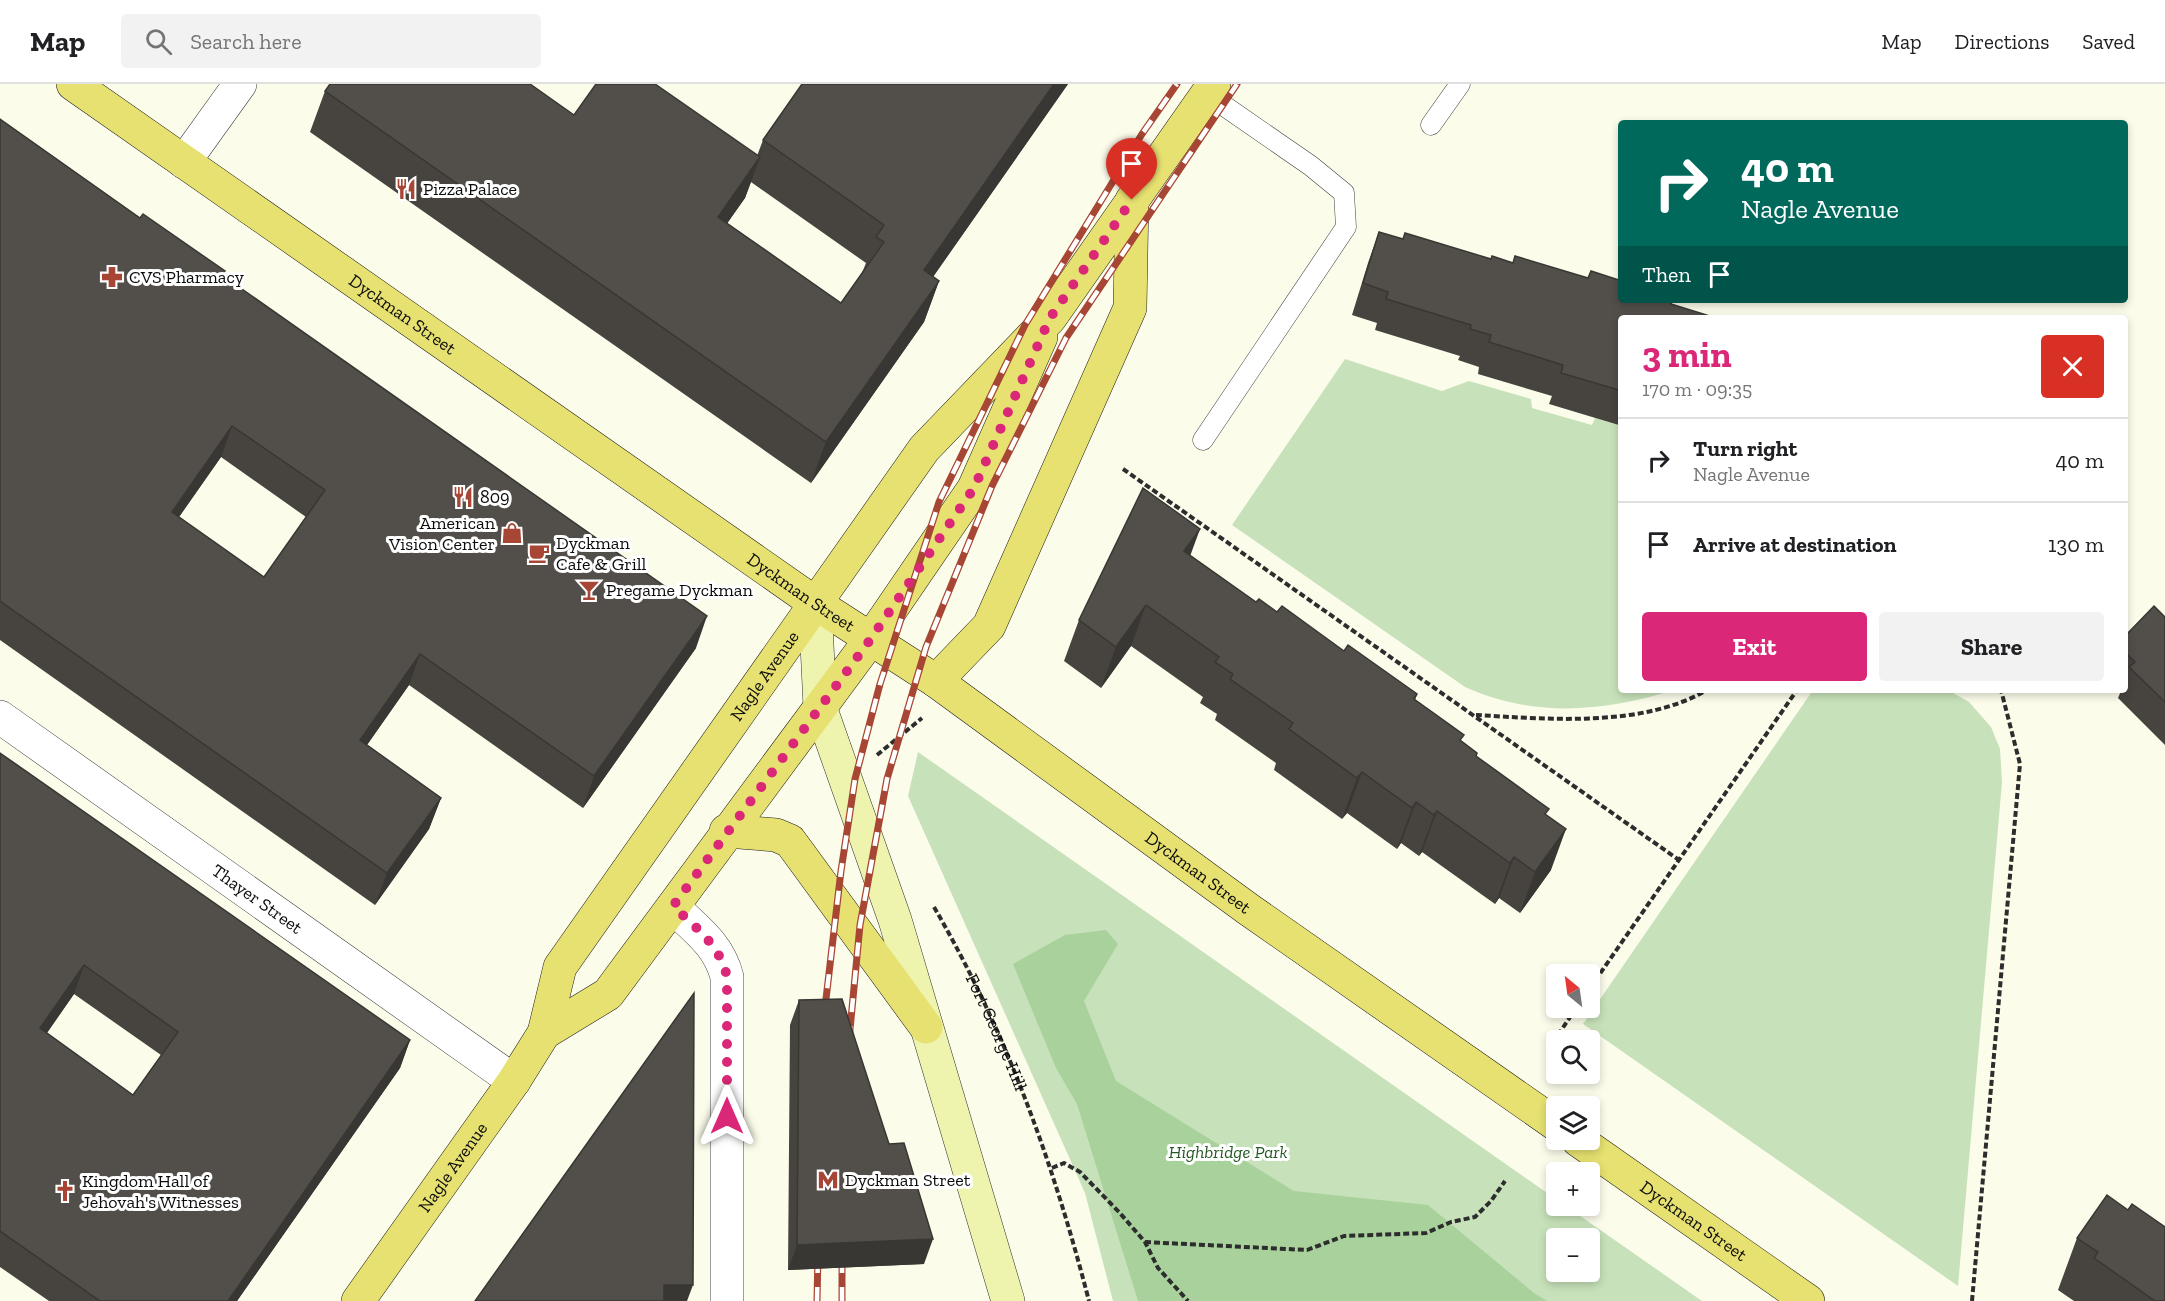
<!DOCTYPE html>
<html lang="en">
<head>
<meta charset="utf-8">
<style>
  body { margin:0; font-family:"Zilla Slab",serif; background:#f2f2f2; color:#202124; height:100vh; display:flex; flex-direction:column; font-size:22px; white-space:nowrap }
  * { box-sizing:border-box; margin:0 }
  p { font-size:20px; color:#757577 }
  .icon { flex:none; width:33px; height:33px; fill:none; stroke:currentColor; stroke-width:2; stroke-linecap:round; stroke-linejoin:round }
  .map { position:relative; flex:1; overflow:hidden }
  .drawer { position:absolute; left:1618px; top:231px; width:510px; height:378px; display:flex; flex-direction:column; background:#fff; border-radius:6px; box-shadow:0 3px 9px #0003 }
  .drawer>* { flex:none }
  .hud { position:absolute; left:1618px; top:36px; width:510px; height:183px; border-radius:6px; box-shadow:0 3px 9px #0003; background:#00695c; color:#fff; overflow:hidden }
  .needle { width:39px; rotate:331deg }
  .controls { position:absolute; left:1546px; top:880px; display:grid; gap:12px }
  .controls a { display:grid; place-items:center; width:54px; height:54px; border-radius:6px; background:#fff; box-shadow:0 3px 9px #0003; font-size:30px }
  .pin { position:absolute; display:grid; place-items:center; width:51px; height:51px; color:#fff; margin:-62px -26px; border-radius:50% 50% 50% 0; rotate:-45deg; box-shadow:0 0 6px #0007 }
  .pin .icon { rotate:45deg }
  .me { position:absolute; width:66px; margin:-33px; rotate:0deg; stroke-linejoin:round; filter:drop-shadow(0 0 4px #0008) }
  .turn { display:flex; align-items:center; gap:21px; height:126px; padding:0 24px; font-size:27px }
  .turn .icon { width:78px; height:78px; stroke-width:2.5 }
  .turn b { display:block; font-size:42px; line-height:51px }
  .then { display:flex; align-items:center; height:57px; padding:0 24px; background:#0003; gap:12px; font-size:22px }
  .round { display:grid; place-items:center; flex:none; width:63px; height:63px; border-radius:6px; background:#f2f2f2 }
  .headline { display:flex; align-items:center; justify-content:space-between; height:102px; padding:0 24px }
  h1 { font-size:36px; font-weight:700; line-height:45px; color:#db2777 }
  .cta { display:flex; gap:12px; margin-top:auto; padding:12px 24px }
  .cta a { flex:1; height:69px; border-radius:6px; background:#db2777; color:#fff; font-size:24px; font-weight:700; line-height:69px; text-align:center }
  .cta a+a { background:#f2f2f2; color:#202124 }
  ul { padding:0; list-style:none }
  li { display:flex; align-items:center; gap:18px; height:84px; padding:0 24px; border-top:2px solid #e0e0e0 }
  li div { flex:1 }
  li b { display:block; font-size:22px }
  li em { font-style:normal }
  header { display:flex; align-items:center; gap:36px; box-sizing:border-box; height:84px; padding:0 30px; background:#fff; border-bottom:2px solid #e0e0e0 }
  header strong { font-size:28px }
  nav { display:flex; gap:33px; margin-inline-start:auto; font-size:21px }
  .search { width:420px; height:54px; background:#f2f2f2; display:flex; align-items:center; gap:15px; box-sizing:border-box; padding:0 21px; border-radius:6px; color:#757577; font-size:22px }
  .map>svg:first-child { display:block }
  .green { fill:#c7e2ba; fill-rule:evenodd }
  .forest { fill:#a9d19b }
  .lines { fill:none; stroke-linecap:round; stroke-linejoin:round }
  .service-casing { stroke:#3e3e3e; stroke-width:21 }
  .minor-casing { stroke:#3e3e3e; stroke-width:34 }
  .tertiary-casing { stroke:#3e3e3e; stroke-width:34 }
  .secondary-casing { stroke:#2d2d2d; stroke-width:34 }
  .primary-casing { stroke:#1c1c1c; stroke-width:34 }
  .path { stroke:#2d2d2d; stroke-width:4; stroke-dasharray:6 3; stroke-linecap:butt }
  .service { stroke:#fff; stroke-width:20 }
  .minor { stroke:#fff; stroke-width:33 }
  .tertiary { stroke:#fff; stroke-width:33 }
  .secondary { stroke:#eef4ae; stroke-width:33 }
  .primary { stroke:#e7e171; stroke-width:33 }
  .rail-casing { stroke:#a84635; stroke-width:7 }
  .rail { stroke:#fff; stroke-width:4.5; stroke-dasharray:14; stroke-linecap:butt }
  .wall { fill:#47433f; fill-rule:evenodd }
  .shaded-wall { fill:#393733 }
  .building { fill:#524e49; stroke:#393733; stroke-width:1.5; fill-rule:evenodd }
  .route { stroke:#db2777; stroke-width:10; stroke-dasharray:0 18 }
  .labels { text-anchor:middle; stroke-width:6; stroke-linejoin:round; paint-order:stroke }
  .poi-label { font-size:18px; fill:#0b0b0b; stroke:#fff; text-anchor:start }
  .street-label { font-size:18px; fill:#0b0b0b; stroke:#fff }
  .park-label { font-size:18px; font-style:italic; fill:#255924; stroke:#fff }
</style>
</head>
<body>
<header>
<strong>Map</strong>
<div class="search"><svg class="icon" aria-label="search" viewBox="0 0 24 24"><circle cx="10" cy="10" r="6"/><path d="M15 15l6 6"/></svg>Search here</div>
<nav><a>Map</a><a>Directions</a><a>Saved</a></nav>
</header>
<div class="map">
<svg width="2165" height="1217" viewBox="0 0 2165 1217">
  <rect width="100%" height="100%" fill="#fcfceb"/>
  <path class="green" d="M1345 275 1442 307 1469 297 1531 315 1532 324 1592 341 1595 334 1621 342 1622 606H1674C1603 628 1534 634 1465 603L1232 441Z
    M1813 606H1948L1969 618 1991 643 2000 665 2002 698 1958 1202 1583 940Z
    M918 668 1557 1116V1122H1566L1702 1217H1113L1085 1109 908 712ZM1557 1155H1590V1188H1557Z"/>
  <path class="forest" d="M1106 846 1118 860 1084 917 1116 997 1294 1107 1428 1121 1534 1209 1547 1217H1138L1077 1020 1056 984 1013 880 1065 851Z"/>
  <g class="lines">
    <defs>
      <path id="service" d="M1431 41 1460 0
        M1203 356 1346 143 1344 109 1311 82 1207 10"/>
      <g id="minor">
        <path id="s2" d="M0 633 514 997"/>
      </g>
      <path id="tertiary" d="M184 78 240 0
        M673 823C696 845 719 861 727 893V1217"/>
      <path id="secondary" d="M815 519 820 623 895 836 1008 1217"/>
      <g id="primary">
        <path id="s3" d="M73 0 815 519 936 597 1248 825 1557 1041"/>
        <path d="M936 597 989 542 1130 224 1132 116"/>
        <path d="M726 747 776 751 790 757 926 943"/>
        <path d="M544 949 608 910 870 556 974 404 1041 253"/>
        <path id="s4" d="M1578 1056 1808 1217"/>
        <path id="s5" d="M358 1217 514 997 544 949 560 883 924 365 1050 234 1214 0"/>
      </g>
    </defs>
    <use href="#service" class="service-casing"/>
    <use href="#minor" class="minor-casing"/>
    <use href="#tertiary" class="tertiary-casing"/>
    <use href="#secondary" class="secondary-casing"/>
    <use href="#primary" class="primary-casing"/>
    <g class="path">
      <path d="M1123 385 1679 776"/>
      <path d="M1476 631C1548 635 1642 644 1707 606"/>
      <path d="M877 671 922 634"/>
      <path id="s1" d="M934 823C1006 947 1053 1078 1089 1217"/>
      <path d="M1590 904 1797 606"/>
      <path d="M1558 951 1576 924"/>
      <path d="M1052 1084 1064 1079 1080 1088 1119 1128 1145 1158 1158 1184 1188 1217"/>
      <path d="M1145 1158 1307 1166 1344 1152 1426 1149 1451 1138 1475 1133 1491 1117 1505 1097"/>
      <path d="M1972 1217 2020 680 2001 606"/>
    </g>
    <use href="#service" class="service"/>
    <use href="#minor" class="minor"/>
    <use href="#tertiary" class="tertiary"/>
    <use href="#secondary" class="secondary"/>
    <use href="#primary" class="primary"/>
    <defs>
      <path id="rail" d="M824 932 841 787 855 695 880 600 939 418 1025 241 1142 50 1177 0
        M849 956 860 841 887 695 926 563 992 402 1066 254 1237 0
        M817 1217 818 1169
        M842 1217V1166"/>
    </defs>
    <use href="#rail" class="rail-casing"/>
    <use href="#rail" class="rail"/>
  </g>
  <path class="wall" d="M802 0H1068L933 193 939 197 924 238 811 399 310 48 325 7 574 31 757 72 763 56ZM751 98 866 179 862 189 841 219 727 139 745 114Z
    M0 35 223 192 696 564 583 724 409 601 367 661 441 714 429 745 375 821 0 556ZM221 373 306 433 264 493 179 433Z
    M1379 148 1622 234V342L1549 320 1552 312 1478 290 1479 283 1458 276 1460 272 1375 246 1377 239 1352 231 1368 179Z
    M1190 471 1256 518 1277 528 1417 610 1415 616 1461 657 1477 669 1476 673 1547 732 1551 786 1520 829 1499 814 1495 820 1422 768 1419 772 1401 759 1397 765 1347 729 1342 735 1274 686 1276 679 1215 636 1217 630 1200 619 1203 613 1131 562 1101 604 1064 577 1079 536Z
    M2165 533V661L2118 614 2121 607 2120 606H2126V551Z
    M0 669 410 956 400 984 237 1217H49L0 1183ZM74 910 161 971 133 1011 47 949Z
    M799 916 924 1180 788 1186 790 941Z
    M2128 1126 2165 1217H2074L2058 1206 2077 1154Z"/>
  <path class="shaded-wall" d="M1054 0H1068L909 227 924 186Z
    M760 73 745 114 703 174 718 133Z
    M939 197 924 238 811 399 826 358Z
    M232 342 221 373 160 460 172 428Z
    M1200 445 1185 486 1184 467Z
    M1146 521 1131 562 1101 604 1116 563Z
    M707 532 696 564 583 724 594 692Z
    M420 570 409 601 348 688 360 656Z
    M1362 688 1347 729 1342 735 1357 694Z
    M441 714 429 745 375 821 387 789Z
    M1416 718 1401 759 1397 765 1412 724Z
    M1437 727 1422 768 1419 772 1434 731Z
    M1566 745 1551 786 1520 829 1535 788Z
    M1514 773 1499 814 1495 820 1510 779Z
    M84 881 74 910 30 973 40 944Z
    M410 956 400 984 237 1217H228Z
    M933 1155 924 1180 788 1186 797 1161Z
    M664 1201H693L687 1217H658Z"/>
  <path class="building" d="M330 0H530L574 31 596 0H655L760 73 718 133 841 219 884 158 876 153 884 141 763 56 802 0H1054L924 186 939 197 826 358 325 7Z
    M0 35 140 134 143 130 225 187 222 191 707 532 594 692 420 570 360 656 441 714 387 789 0 517ZM232 342 325 406 264 493 172 428Z
    M1379 148 1403 155 1405 149 1491 175 1492 172 1513 179 1515 172 1588 194 1591 187 1622 197V216H1672L1671 220 1716 234H1622V307L1561 289 1563 281 1489 258 1491 251 1470 245 1471 241 1386 215 1388 208 1363 199Z
    M1143 404 1200 445 1184 467 1256 518 1259 515 1277 528 1282 522 1344 567 1348 561 1417 610 1414 615 1464 651 1460 656 1477 669 1476 672 1549 725 1545 730 1566 745 1535 788 1514 773 1510 779 1437 727 1434 731 1416 718 1412 724 1362 688 1357 694 1289 645 1293 639 1230 595 1233 590 1215 578 1219 573 1146 521 1116 563 1079 536Z
    M2154 522 2165 533V618L2129 583 2135 578 2126 569V551Z
    M0 669 410 956 228 1217H100L0 1147ZM84 881 178 948 133 1011 40 944Z
    M694 909 693 1201H664V1217H475Z
    M842 915 889 1060 904 1059 933 1155 797 1161 799 916Z
    M2107 1111 2128 1126 2132 1120 2165 1143V1217H2155L2094 1174 2098 1168 2077 1154Z"/>
  <g class="lines">
    <path class="route" d="M727 1032V893C720 861 696 844 673 822L870 556 974 404 1050 234 1132 116"/>
  </g>
  <defs>
    <symbol id="restaurant-bare" viewBox="-9 -9 18 18"><path d="M-5-6h1v4h1v-4h1v4h1v-4h1v5L-1.5 .5V6h-2V.5L-5-1ZM5-6V6H3V1.5H1.5Q1.5-4 5-6Z" fill="#a84635" stroke="#fff" stroke-width="2.5" paint-order="stroke"/></symbol>
    <symbol id="pharmacy-bare" viewBox="-9 -9 18 18"><path d="M-2-6h4v4h4v4h-4v4h-4v-4h-4v-4h4Z" fill="#a84635" stroke="#fff" stroke-width="2.5" paint-order="stroke"/></symbol>
    <symbol id="shop-bare" viewBox="-9 -9 18 18"><path d="M-5-2.5h2.3a2.7 3.5 0 0 1 5.4 0H5L5.5 6h-11ZM-1.5-2.5h3a1.5 2.3 0 0 0-3 0Z" fill="#a84635" stroke="#fff" stroke-width="2.5" paint-order="stroke"/></symbol>
    <symbol id="cafe-bare" viewBox="-9 -9 18 18"><path d="M-5.5-4.5H6V0H3Q3 3.5 0 3.5H-2.5Q-5.5 3.5-5.5 0ZM3-3.2v2h1.7v-2ZM-6 4.5H4V6H-6Z" fill="#a84635" stroke="#fff" stroke-width="2.5" paint-order="stroke"/></symbol>
    <symbol id="bar-bare" viewBox="-9 -9 18 18"><path d="M-6-5H6L.8 .8V4.5H3.5V6h-7V4.5H-.8V.8Z" fill="#a84635" stroke="#fff" stroke-width="2.5" paint-order="stroke"/></symbol>
    <symbol id="metro-bare" viewBox="-9 -9 18 18"><path d="M-5.5 5V-5H-3L0 0L3-5H5.5V5H3V-.5L0 4L-3-.5V5Z" fill="#a84635" stroke="#fff" stroke-width="2.5" paint-order="stroke"/></symbol>
    <symbol id="church-bare" viewBox="-9 -9 18 18"><path d="M-1.2-6h2.4v3.5h3.3v2.4h-3.3V6h-2.4V-.1h-3.3v-2.4h3.3Z" fill="#a84635" stroke="#fff" stroke-width="2.5" paint-order="stroke"/></symbol>
  </defs>
  <g fill-rule="evenodd">
    <use href="#restaurant-bare" x="391" y="90" width="30" height="30"/>
    <use href="#pharmacy-bare" x="97" y="178" width="30" height="30"/>
    <use href="#restaurant-bare" x="448" y="398" width="30" height="30"/>
    <use href="#shop-bare" x="497" y="434" width="30" height="30"/>
    <use href="#cafe-bare" x="524" y="454" width="30" height="30"/>
    <use href="#bar-bare" x="574" y="491" width="30" height="30"/>
    <use href="#metro-bare" x="813" y="1081" width="30" height="30"/>
    <use href="#church-bare" x="50" y="1092" width="30" height="30"/>
  </g>
  <g class="labels">
    <g class="poi-label">
      <text x="423" y="111">Pizza Palace</text>
      <text x="129" y="199">CVS Pharmacy</text>
      <text x="480" y="419">809</text>
      <text x="495" y="445" text-anchor="end">American<tspan x="495" dy="21">Vision Center</tspan></text>
      <text x="556" y="465">Dyckman<tspan x="556" dy="21">Cafe &amp; Grill</tspan></text>
      <text x="606" y="512">Pregame Dyckman</text>
      <text x="845" y="1102">Dyckman Street</text>
      <text x="82" y="1103">Kingdom Hall of<tspan x="82" dy="21">Jehovah's Witnesses</tspan></text>
    </g>
    <g class="street-label">
      <text dy="6" stroke="none"><textPath href="#s3" startOffset="402">Dyckman Street</textPath></text>
      <text dy="6" stroke="none"><textPath href="#s3" startOffset="888">Dyckman Street</textPath></text>
      <text dy="6" stroke="none"><textPath href="#s5" startOffset="750">Nagle Avenue</textPath></text>
      <text dy="6" stroke="none"><textPath href="#s3" startOffset="1374">Dyckman Street</textPath></text>
      <text dy="6" stroke="none"><textPath href="#s2" startOffset="315">Thayer Street</textPath></text>
      <text dy="6" stroke="none"><textPath href="#s1" startOffset="140">Fort George Hill</textPath></text>
      <text dy="6" stroke="none"><textPath href="#s5" startOffset="164">Nagle Avenue</textPath></text>
      <text dy="6" stroke="none"><textPath href="#s4" startOffset="141">Dyckman Street</textPath></text>
    </g>
    <g class="park-label">
      <text x="1228" y="1074">Highbridge Park</text>
    </g>
  </g>
</svg>
<div class="controls">
<a><svg class="needle" viewBox="-14 -14 28 28"><path d="M0-13l5 13h-10z" fill="#e53935"/><path d="M0 13l5-13h-10z" fill="#757577"/></svg></a>
<a><svg class="icon" aria-label="search" viewBox="0 0 24 24"><circle cx="10" cy="10" r="6"/><path d="M15 15l6 6"/></svg></a>
<a><svg class="icon" aria-label="layers" viewBox="0 0 24 24"><path d="M12 4l9 5-9 5-9-5zM3 14l9 5 9-5"/></svg></a>
<a>+</a>
<a>−</a>
</div>
<div class="pin" style="left:1132px;top:116px;background:#d93025"><svg class="icon" aria-label="arrive" viewBox="0 0 24 24"><path d="M6 21V4h12l-3 4 3 4H6"/></svg></div>
<svg class="me" style="left:727px;top:1032px" viewBox="-20 -20 40 40"><path d="M0-17L14 15 0 8-14 15z" fill="#db2777" stroke="#fff" stroke-width="4"/></svg>
<div class="hud">
<div class="turn"><svg class="icon" aria-label="right" viewBox="0 0 24 24"><path d="M7 20v-9h11M14 6l5 5-5 5"/></svg><div><b>40 m</b>Nagle Avenue</div></div>
<div class="then">Then<svg class="icon" aria-label="arrive" viewBox="0 0 24 24"><path d="M6 21V4h12l-3 4 3 4H6"/></svg></div>
</div>
<section class="drawer">
<div class="headline"><div><h1>3 min</h1><p>170 m · 09:35</p></div><a class="round" style="background:#d93025;color:#fff"><svg class="icon" aria-label="close" viewBox="0 0 24 24"><path d="M6 6l12 12M18 6L6 18"/></svg></a></div>
<ul>
<li><svg class="icon" aria-label="right" viewBox="0 0 24 24"><path d="M7 20v-9h11M14 6l5 5-5 5"/></svg><div><b>Turn right</b><p>Nagle Avenue</p></div><em>40 m</em></li>
<li><svg class="icon" aria-label="arrive" viewBox="0 0 24 24"><path d="M6 21V4h12l-3 4 3 4H6"/></svg><div><b>Arrive at destination</b></div><em>130 m</em></li>
</ul>
<div class="cta"><a>Exit</a><a>Share</a></div>
</section>
</div>
</body>
</html>
